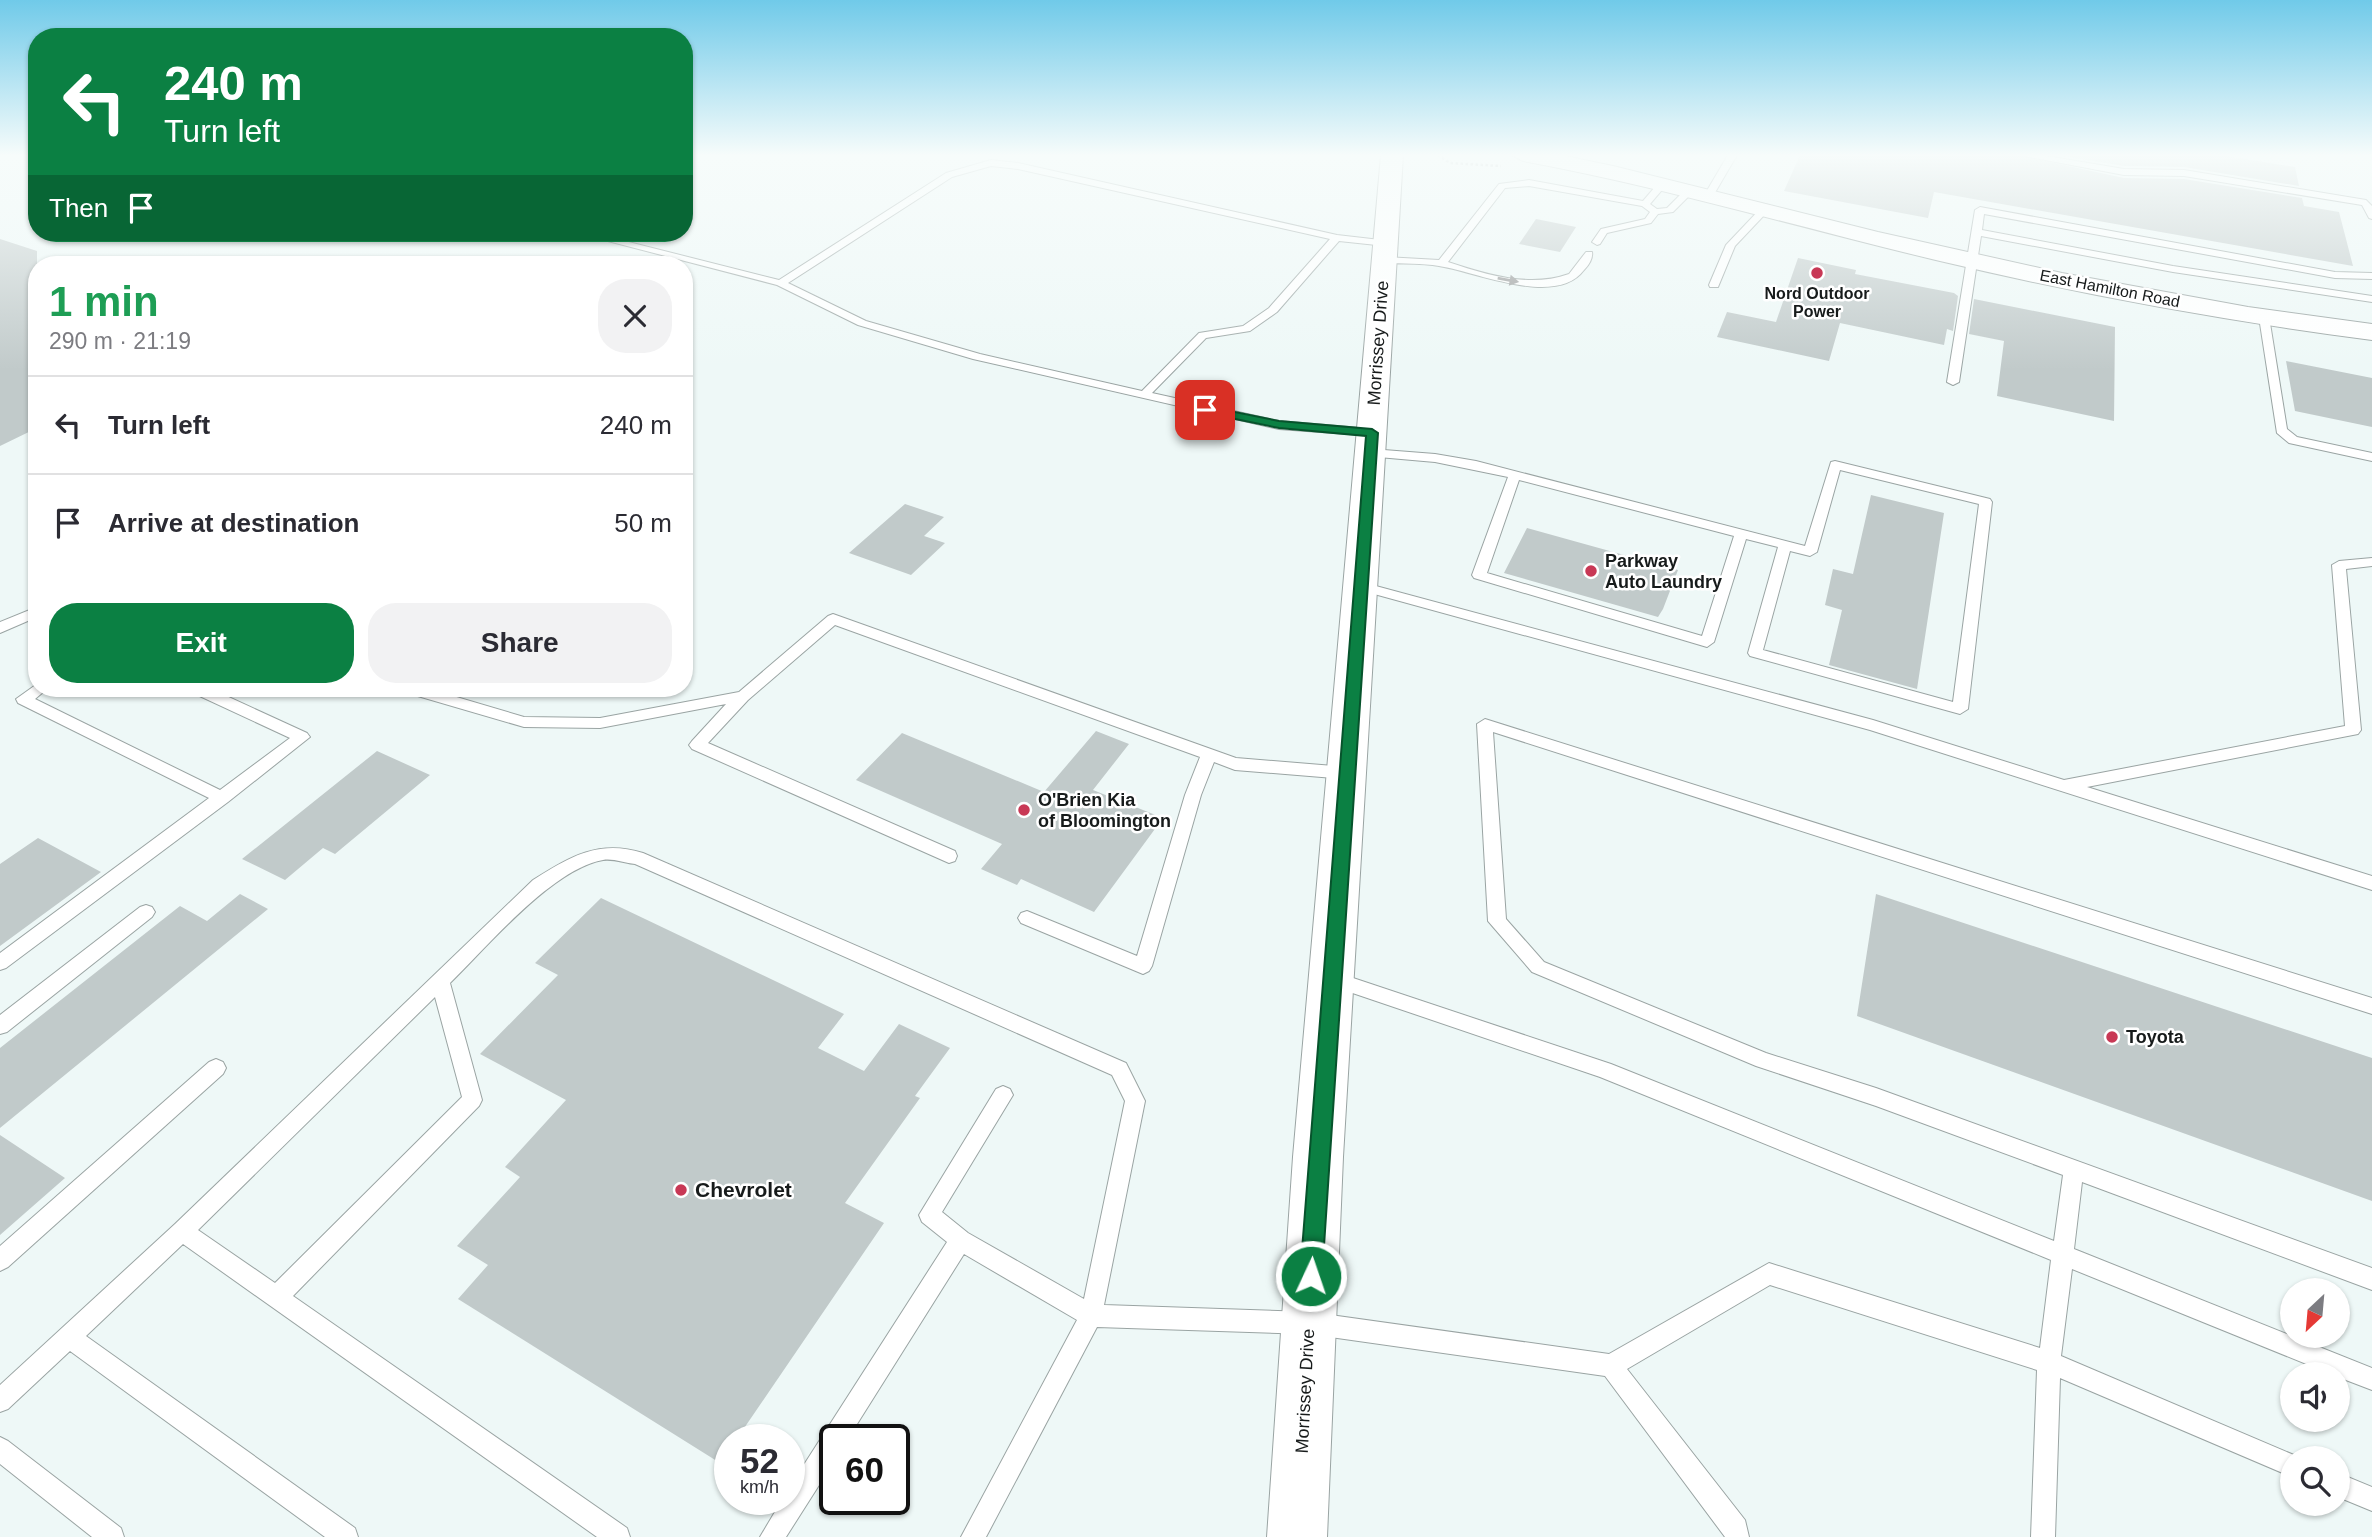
<!DOCTYPE html>
<html lang="en">
<head>
<meta charset="utf-8">
<style>
  body { margin:0; font-family:Arial,sans-serif; background:#f2f2f3; color:#2b2b33; height:100vh; display:flex; flex-direction:column; font-size:26px; white-space:nowrap }
  * { box-sizing:border-box; margin:0 }
  p { font-size:23px; color:#7c7c81 }
  .icon { flex:none; width:38px; height:38px; fill:none; stroke:currentColor; stroke-width:2; stroke-linecap:round; stroke-linejoin:round }
  .map { position:relative; flex:1; overflow:hidden }
  .sheet { position:absolute; left:28px; top:256px; width:665px; height:441px; display:flex; flex-direction:column; background:#fff; border-radius:28px; box-shadow:0 2px 5px #0004 }
  .sheet>* { flex:none }
  .guide { position:absolute; left:28px; top:28px; width:665px; height:214px; border-radius:28px; box-shadow:0 2px 5px #0004; background:#0b8043; color:#fff; overflow:hidden }
  .needle { width:46px; rotate:206deg }
  .tools { position:absolute; left:2280px; top:1278px; display:grid; gap:14px }
  .tools a { display:grid; place-items:center; width:70px; height:70px; border-radius:50%; background:#fff; box-shadow:0 2px 5px #0004; font-size:35px }
  .speed { position:absolute; left:714px; top:1424px; display:flex; gap:14px; font-size:35px; font-weight:700; text-align:center }
  .speed>* { display:grid; place-content:center; width:91px; height:91px; border-radius:50%; background:#fff; box-shadow:0 2px 5px #0004; line-height:1 }
  .speed small { font-size:18px; font-weight:400 }
  .speed .limit { border:4px solid #111; border-radius:10px; background:#fff; color:#111 }
  .pin { position:absolute; display:grid; place-items:center; width:60px; height:60px; color:#fff; margin:-30px; border-radius:14px; box-shadow:0 4px 10px #0006 }
  .me { position:absolute; width:77px; margin:-38px; rotate:3deg; stroke-linejoin:round; filter:drop-shadow(0 0 5px #0008) }
  .turn { display:flex; align-items:center; gap:24px; height:147px; padding:0 21px; font-size:32px }
  .turn .icon { width:91px; height:91px; stroke-width:2.5 }
  .turn b { display:block; font-size:49px; line-height:60px }
  .then { display:flex; align-items:center; height:66px; padding:0 21px; background:#0003; gap:14px; font-size:26px }
  .round { display:grid; place-items:center; flex:none; width:74px; height:74px; border-radius:28px; background:#f2f2f3 }
  .summary { display:flex; align-items:center; justify-content:space-between; height:119px; padding:0 21px }
  h1 { font-size:42px; font-weight:700; line-height:52px; color:#1e9e55 }
  .cta { display:flex; gap:14px; margin-top:auto; padding:14px 21px }
  .cta a { flex:1; height:80px; border-radius:28px; background:#0b8043; color:#fff; font-size:28px; font-weight:700; line-height:80px; text-align:center }
  .cta a+a { background:#f2f2f3; color:#2b2b33 }
  ul { padding:0; list-style:none }
  li { display:flex; align-items:center; gap:21px; height:98px; padding:0 21px; border-top:2px solid #e1e1e2 }
  li div { flex:1 }
  li b { display:block; font-size:26px }
  li em { font-style:normal }
  .map>svg:first-child { display:block }
  .building { fill:#c1caca }
  .lines { fill:none; stroke-linecap:round; stroke-linejoin:round }
  .lane-casing { stroke:#9aa4a3; stroke-width:2 }
  .secondary-casing { stroke:#9aa4a3; stroke-width:2 }
  .primary-casing { stroke:#9aa4a3; stroke-width:2 }
  .path { stroke:#8e9594; stroke-width:2.5; stroke-dasharray:2.5 2.5; stroke-linecap:butt }
  .lane { fill:#fff; fill-rule:evenodd }
  .secondary { fill:#fff; fill-rule:evenodd }
  .primary { fill:#fff; fill-rule:evenodd }
  .oneway { fill:#979898 }
  .route { fill:#0b8043; stroke:#07532c; stroke-width:2 }
  .poi-dot { fill:#c83855; stroke:#fff; stroke-width:2.5 }
  .labels { text-anchor:middle; stroke-width:5; stroke-linejoin:round; paint-order:stroke }
  .far-street-label { font-size:16px; fill:#171b1b; stroke:#fff }
  .far-poi-label { font-size:16px; font-weight:bold; fill:#171b1b; stroke:#fff }
  .street-label { font-size:18px; fill:#171b1b; stroke:#fff }
  .poi-label { font-size:18px; font-weight:bold; fill:#171b1b; stroke:#fff; text-anchor:start }
  .near-poi-label { font-size:21px; font-weight:bold; fill:#171b1b; stroke:#fff; text-anchor:start }
</style>
</head>
<body>
<div class="map">
<svg width="2372" height="1537" viewBox="0 0 2372 1537">
  <rect width="100%" height="100%" fill="#eef8f7"/>
  <path class="building" d="M1800 155H2017L2124 178 2184 179 2302 198 2304 206 2339 212 2353 266 1934 192 1928 218 1784 191Z
    M2057 155H2220L2295 167 2299 186 2184 167 2124 166Z
    M1536 219 1576 227 1560 252 1519 244Z
    M0 239 37 251V428L0 446Z
    M1798 258 1856 270 1855 274 1954 293 1958 296 1953 331 1947 329 1944 345 1840 323 1829 361 1717 337 1727 312 1776 322Z
    M1974 299 2115 327 2114 421 1997 396 2004 341 1969 334Z
    M2286 361 2372 378V427L2295 411Z
    M1871 495 1944 513 1917 689 1829 665 1842 610 1825 605 1833 569 1853 574Z
    M905 504 944 517 924 536 945 543 911 575 849 553Z
    M1527 528 1678 570 1663 609 1658 617 1504 573Z
    M1096 731 1129 744 1093 790 1163 818 1094 912 1021 879 1017 885 981 869 1002 844 856 780 902 733 1044 792Z
    M377 751 430 775 335 854 323 848 285 880 242 859Z
    M38 838 101 872 0 946V864Z
    M240 894 268 909 0 1128V1048L180 906 207 921Z
    M1876 894 2372 1058V1201L1857 1016Z
    M601 898 844 1014 818 1048 864 1071 899 1024 950 1048 915 1096 920 1098 845 1203 884 1223 736 1440H730V1449L720 1463 458 1299 488 1265 457 1246 520 1177 505 1167 566 1100 480 1054 558 975 535 963Z
    M0 1135 65 1178 0 1235Z"/>
  <g class="lines">
    <defs>
      <path id="lane" d="M1728 155H1737L1713 196H1707L1705 194Z
        M2019 155H2040L2124 169 2184 170 2366 200 2372 206V219L2369 218 2362 205 2184 176 2124 175Z
        M991 160 1018 163 1337 235 1389 241 1391 243 1386 246 1339 241 1277 312 1250 331 1206 338 1152 393 1279 421 1372 429 1376 430V436L1279 429 973 359 858 325 777 285 577 233H593L779 280 946 173ZM991 166 1018 169 1330 239 1269 308 1243 326 1199 333 1142 391 980 354 866 321 788 283 952 177Z
        M1529 180 1643 201 1661 180H1667V184L1650 204 1657 209 1667 208 1688 187 1696 189 1673 212 1658 214 1651 223 1607 233 1600 244 1597 245 1592 242 1601 229 1645 219 1650 212 1642 206 1529 186 1505 188 1448 262C1487 275 1530 288 1569 274L1586 252H1592C1593 258 1589 265 1584 270 1556 308 1474 271 1439 266 1422 263 1403 264 1385 263L1380 260 1385 257 1439 260 1499 184Z
        M1762 207 1770 209 1735 246 1718 287H1710L1709 285 1726 245Z
        M1980 207 2335 272 2372 273V279L2335 278 1984 214 1982 230 2173 266 2372 296V302L2173 272 1981 236 1959 382 1953 385 1947 382 1975 210Z
        M2264 314 2269 317 2287 429 2297 437 2372 453V461L2289 443 2277 433 2259 317Z
        M1371 449 1435 454 1476 461 1805 546 1831 462 1835 461 1990 499 1992 502 1968 709 1960 714 1750 656 1748 653 1778 547 1746 539 1714 642 1707 647 1474 578 1472 575 1508 477 1435 462 1367 456 1365 453ZM1840 470 1979 504 1953 702 1763 650 1790 551 1810 556 1817 552ZM1519 480 1734 536 1702 636 1487 573Z
        M2372 558V566L2346 569 2361 730 2358 734 2087 787 2372 876V890L1870 730 1356 589 1354 586 1361 582 1873 720 2064 780 2345 726 2332 565 2339 561Z
        M37 607V617L0 633V622Z
        M833 614 1236 758 1346 767 1354 773 1346 779 1235 770 1214 762 1201 795 1152 966 1149 971 1143 974 1021 923 1018 918 1021 913 1027 911 1137 956 1185 795 1200 757 835 625 748 700 708 743 955 851 957 856 955 861 949 863 692 749 689 745 692 741 726 704 600 728 524 727 404 692 402 688H426L524 717 600 718 739 692 828 616Z
        M37 684V688H48L35 699 220 790 290 738 191 692 189 688H209L307 733 310 737 228 802 6 968 0 970V953L209 798 18 703 16 699Z
        M1485 719 2372 998V1014L1493 732 1506 919 1544 962 1766 1053 1876 1088 2372 1268V1290L2082 1182 2074 1249 2372 1368V1390L2338 1377V1374H2331L2072 1269 2061 1356 2301 1458H2292V1477L2060 1378 2055 1537H2031L2037 1370 1770 1285 1627 1369 1745 1520 1749 1537H1725L1605 1376 1309 1334 1097 1327 986 1537H961L1077 1320 964 1254 847 1440H835V1460L786 1537H760L782 1500H789V1488L947 1242 922 1222 919 1215 996 1089 1003 1086 1010 1089 1013 1095 942 1212 968 1233 1084 1299 1125 1101 1112 1075 635 864C625 863 612 858 603 860 552 869 487 947 450 983L482 1100 479 1106 293 1296 627 1528 630 1537H597L183 1244 86 1336 355 1528 358 1537H325L70 1351 8 1409 0 1412V1385L175 1224 533 880C570 857 598 839 643 853L1126 1063 1145 1101 1104 1305 1309 1312 1609 1354 1769 1263 2040 1348 2051 1260 1600 1077 1326 984 1323 979 1326 974 1332 971 1611 1064 2054 1241 2063 1175 1876 1106 1756 1066 1532 972 1488 921 1477 724ZM435 997 462 1097 275 1283 198 1230Z
        M146 905 152 907 155 912 152 917 7 1032 0 1034V1015L140 907Z
        M216 1059 223 1062 226 1068 223 1074 8 1267 0 1271V1246L209 1062Z
        M0 1437 8 1441 121 1528 124 1537H92L0 1464Z
        M2338 1473 2372 1487V1511L2338 1497Z"/>
      <path id="secondary" d="M1512 155H1560L1613 166 1878 232 2062 273 2248 307 2372 324V340C2227 321 2083 295 1940 261 1801 228 1664 187 1523 161Z"/>
      <path id="primary" d="M1381 155H1403L1343 1157 1327 1537H1267L1293 1157Z"/>
    </defs>
    <use href="#lane" class="lane-casing"/>
    <use href="#secondary" class="secondary-casing"/>
    <use href="#primary" class="primary-casing"/>
    <path class="path" d="M1438 155 1450 163 1501 166"/>
    <use href="#lane" class="lane"/>
    <use href="#secondary" class="secondary"/>
    <use href="#primary" class="primary"/>
  </g>
  <defs><path id="oneway-solid" d="M-6-.8H1V-3.2L6.5 0L1 3.2V.8H-6Z" transform="scale(1.75)"/></defs>
  <use class="oneway" href="#oneway-solid" transform="translate(1508 280) rotate(10)"/>
  <linearGradient id="sky" x2="0" y2="1"><stop stop-color="#70cae9"/><stop offset="0.42" stop-color="#f7fcfb"/><stop offset="1" stop-color="#f7fcfb" stop-opacity="0"/></linearGradient>
  <rect width="2372" height="370" fill="url(#sky)"/>
  <path class="route" d="M1205 406 1279 421 1372 429 1378 433 1322 1276 1319 1284 1311 1287 1303 1284 1300 1276 1366 436 1279 428 1201 412 1199 410Z"/>
  <g class="poi-dot">
    <circle cx="1817" cy="273" r="7"/>
    <circle cx="1591" cy="571" r="7"/>
    <circle cx="1024" cy="810" r="7"/>
    <circle cx="2112" cy="1037" r="7"/>
    <circle cx="681" cy="1190" r="7"/>
  </g>
  <g class="labels">
    <g class="far-street-label">
      <text transform="translate(2110 288) rotate(11)" y="6">East Hamilton Road</text>
    </g>
    <g class="far-poi-label">
      <text x="1817" y="299">Nord Outdoor<tspan x="1817" dy="18">Power</tspan></text>
    </g>
    <g class="street-label">
      <text transform="translate(1378 343) rotate(-86)" y="6">Morrissey Drive</text>
      <text transform="translate(1305 1391) rotate(-87)" y="6">Morrissey Drive</text>
    </g>
    <g class="poi-label">
      <text x="1605" y="567">Parkway<tspan x="1605" dy="21">Auto Laundry</tspan></text>
      <text x="1038" y="806">O'Brien Kia<tspan x="1038" dy="21">of Bloomington</tspan></text>
      <text x="2126" y="1043">Toyota</text>
    </g>
    <g class="near-poi-label">
      <text x="695" y="1197">Chevrolet</text>
    </g>
  </g>
</svg>
<div class="tools">
<a><svg class="needle" viewBox="-14 -14 28 28"><path d="M0-13l5 13h-10z" fill="#e53935"/><path d="M0 13l5-13h-10z" fill="#7c7c81"/></svg></a>
<a><svg class="icon" aria-label="sound" viewBox="0 0 24 24"><path d="M4 9h4l5-4v14l-5-4H4zM17 9q2 3 0 6"/></svg></a>
<a><svg class="icon" aria-label="search" viewBox="0 0 24 24"><circle cx="10" cy="10" r="6"/><path d="M15 15l6 6"/></svg></a>
</div>
<div class="speed"><div>52<small>km/h</small></div><div class="limit">60</div></div>
<div class="pin" style="left:1205px;top:410px;background:#d93025"><svg class="icon" aria-label="arrive" viewBox="0 0 24 24"><path d="M6 21V4h12l-3 4 3 4H6"/></svg></div>
<svg class="me" style="left:1311px;top:1276px" viewBox="-20 -20 40 40"><circle r="17" fill="#0b8043" stroke="#fff" stroke-width="3"/><path d="M0-11L8 9 0 5-8 9z" fill="#fff"/></svg>
<div class="guide">
<div class="turn"><svg class="icon" aria-label="left" viewBox="0 0 24 24"><path d="M17 20v-9H6M10 6l-5 5 5 5"/></svg><div><b>240 m</b>Turn left</div></div>
<div class="then">Then<svg class="icon" aria-label="arrive" viewBox="0 0 24 24"><path d="M6 21V4h12l-3 4 3 4H6"/></svg></div>
</div>
<section class="sheet">
<div class="summary"><div><h1>1 min</h1><p>290 m · 21:19</p></div><a class="round"><svg class="icon" aria-label="close" viewBox="0 0 24 24"><path d="M6 6l12 12M18 6L6 18"/></svg></a></div>
<ul>
<li><svg class="icon" aria-label="left" viewBox="0 0 24 24"><path d="M17 20v-9H6M10 6l-5 5 5 5"/></svg><div><b>Turn left</b></div><em>240 m</em></li>
<li><svg class="icon" aria-label="arrive" viewBox="0 0 24 24"><path d="M6 21V4h12l-3 4 3 4H6"/></svg><div><b>Arrive at destination</b></div><em>50 m</em></li>
</ul>
<div class="cta"><a>Exit</a><a>Share</a></div>
</section>
</div>
</body>
</html>
